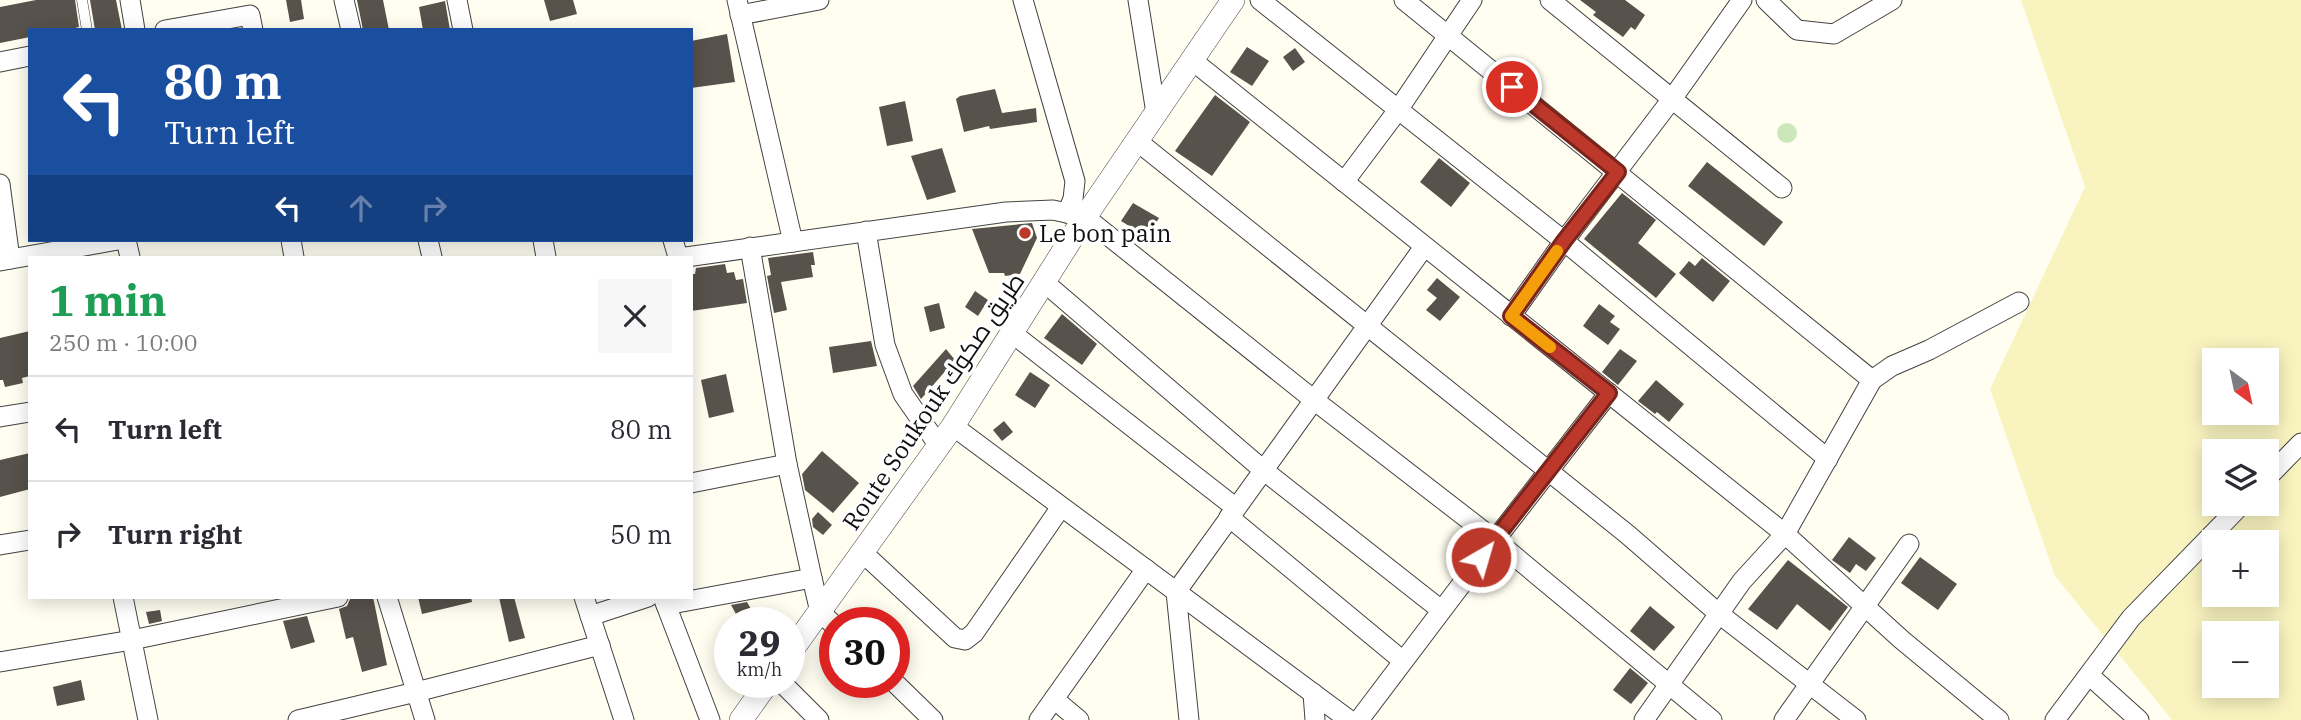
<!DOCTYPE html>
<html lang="en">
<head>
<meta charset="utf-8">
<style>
	body { margin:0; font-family:"IBM Plex Serif",Cairo,serif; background:#f7f7f7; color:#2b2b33; height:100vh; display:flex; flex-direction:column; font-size:26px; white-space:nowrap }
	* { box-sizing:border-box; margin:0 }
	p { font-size:23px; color:#7c7c81 }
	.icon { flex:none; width:38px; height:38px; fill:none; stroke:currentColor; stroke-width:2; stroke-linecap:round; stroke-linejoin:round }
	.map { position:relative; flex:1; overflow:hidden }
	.drawer { position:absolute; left:28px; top:256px; width:665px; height:343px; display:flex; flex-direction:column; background:#fff; border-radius:0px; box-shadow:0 4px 18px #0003 }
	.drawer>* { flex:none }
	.banner { position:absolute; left:28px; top:28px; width:665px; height:214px; border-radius:0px; box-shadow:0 4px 18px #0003; background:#1a4fa0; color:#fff; overflow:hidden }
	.needle { width:46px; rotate:147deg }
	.controls { position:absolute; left:2202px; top:348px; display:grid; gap:14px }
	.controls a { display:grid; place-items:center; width:77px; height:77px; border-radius:0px; background:#fff; box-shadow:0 4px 18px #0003; font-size:35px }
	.speed { position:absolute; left:714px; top:607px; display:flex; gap:14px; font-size:35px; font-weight:700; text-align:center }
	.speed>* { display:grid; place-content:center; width:91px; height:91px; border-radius:50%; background:#fff; box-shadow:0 4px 18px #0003; line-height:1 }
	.speed small { font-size:18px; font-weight:400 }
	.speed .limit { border:10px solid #d22; background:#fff; color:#111 }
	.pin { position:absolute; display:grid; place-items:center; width:60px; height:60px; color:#fff; margin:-30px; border:4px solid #fff; border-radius:50%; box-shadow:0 2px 7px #0007 }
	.me { position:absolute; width:77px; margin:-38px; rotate:38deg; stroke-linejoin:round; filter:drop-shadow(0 0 5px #0008) }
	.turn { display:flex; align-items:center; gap:24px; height:147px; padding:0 21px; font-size:32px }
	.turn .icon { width:91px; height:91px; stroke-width:2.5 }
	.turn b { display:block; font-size:49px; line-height:60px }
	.lanes { display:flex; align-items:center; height:66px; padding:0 21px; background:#0003; justify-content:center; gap:35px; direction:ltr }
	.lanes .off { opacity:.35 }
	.round { display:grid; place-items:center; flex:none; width:74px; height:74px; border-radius:0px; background:#f7f7f7 }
	.overview { display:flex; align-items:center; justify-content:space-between; height:119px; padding:0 21px }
	h1 { font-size:42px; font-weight:700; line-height:52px; color:#1e9e55 }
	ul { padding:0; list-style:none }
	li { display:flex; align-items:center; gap:21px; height:105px; padding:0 21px; border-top:2px solid #e1e1e2 }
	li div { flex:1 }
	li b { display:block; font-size:26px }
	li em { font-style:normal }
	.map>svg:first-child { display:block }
	.green { fill:#cce8bb }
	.sand { fill:#f9f4bf; fill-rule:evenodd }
	.building { fill:#57524b }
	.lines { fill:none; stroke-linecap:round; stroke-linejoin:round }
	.service-casing { stroke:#424242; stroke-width:11 }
	.minor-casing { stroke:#424242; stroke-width:21 }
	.tertiary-casing { stroke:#424242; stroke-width:24 }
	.service { stroke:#fff; stroke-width:10 }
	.minor { stroke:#fff; stroke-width:19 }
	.tertiary { stroke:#fff; stroke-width:23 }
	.route-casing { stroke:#7a241b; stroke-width:18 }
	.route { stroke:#bb382a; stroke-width:12 }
	.slow { stroke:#f59e0b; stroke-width:12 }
	.poi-dot { fill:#bb382a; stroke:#fff; stroke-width:2.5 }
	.labels { text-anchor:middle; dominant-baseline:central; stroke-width:7; stroke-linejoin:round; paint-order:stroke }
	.poi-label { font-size:24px; fill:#0f0f0f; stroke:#fff; text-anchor:start }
	.street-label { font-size:24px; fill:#0f0f0f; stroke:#fff }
</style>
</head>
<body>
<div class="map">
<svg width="2301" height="720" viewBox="0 0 2301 720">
	<rect width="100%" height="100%" fill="#fffef1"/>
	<circle class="green" cx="1787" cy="133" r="10"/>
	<path class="sand" d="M 2021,0 L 2301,0 L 2301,720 L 2172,720 L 2055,576 L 1990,389 L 2085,187 ZM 2214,360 L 2266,360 L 2266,413 L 2214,413 ZM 2214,452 L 2266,452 L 2266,504 L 2214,504 ZM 2214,542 L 2266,542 L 2266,595 L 2214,595 ZM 2214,634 L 2266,634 L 2266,686 L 2214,686 Z"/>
	<g class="building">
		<polygon points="36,0 75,0 79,27 67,30 30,30 30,37 0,43 0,7"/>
		<polygon points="90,0 116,0 122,30 95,30"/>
		<polygon points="286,0 301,0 304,19 290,22"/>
		<polygon points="357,0 383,0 389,30 363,30"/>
		<polygon points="544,0 573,0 577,14 550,21"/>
		<polygon points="1580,0 1625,0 1645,15 1635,30 1631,27 1623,37 1593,15 1596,12"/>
		<polygon points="445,1 450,30 423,30 419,7"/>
		<polygon points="727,34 735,82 691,88 691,41"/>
		<polygon points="1247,47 1269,61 1252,86 1230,72"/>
		<polygon points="1295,48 1305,62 1293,71 1283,57"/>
		<polygon points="995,89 1002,113 1036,108 1037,122 990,129 989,126 964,132 956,99 960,96"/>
		<polygon points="1215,95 1250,122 1212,176 1175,151"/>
		<polygon points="905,101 913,141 887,146 879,107"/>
		<polygon points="942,148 956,192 927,200 911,156"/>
		<polygon points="1439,158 1470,183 1451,207 1420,182"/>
		<polygon points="1707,162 1783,222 1764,246 1688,186"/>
		<polygon points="1622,193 1656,220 1638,243 1676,274 1656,298 1584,239"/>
		<polygon points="1133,203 1159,218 1147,237 1121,221"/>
		<polygon points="1032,223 1037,238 1020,274 1005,276 1004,273 989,273 972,229"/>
		<polygon points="813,252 815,265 811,265 813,277 781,282 787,310 774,313 767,276 771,275 768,258"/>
		<polygon points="1702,258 1730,281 1713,302 1679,273 1689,261 1695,266"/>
		<polygon points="725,264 727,273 734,272 736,280 743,279 747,303 691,311 691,274 695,274 696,268"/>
		<polygon points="1437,278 1460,297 1440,321 1426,310 1437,298 1427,290"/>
		<polygon points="975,291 988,300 978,316 965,307"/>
		<polygon points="939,303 945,328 930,332 924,307"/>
		<polygon points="1599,304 1615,316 1610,322 1620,329 1608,345 1583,326"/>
		<polygon points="1062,314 1097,344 1082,365 1044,338"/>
		<polygon points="30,331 30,376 22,378 23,383 5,387 3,380 0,380 0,338"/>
		<polygon points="871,341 877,366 833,373 829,347"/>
		<polygon points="946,349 955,360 921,399 913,386"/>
		<polygon points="1620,349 1637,361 1618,385 1602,372"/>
		<polygon points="1030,372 1050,385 1035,408 1015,395"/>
		<polygon points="726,374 734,412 709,418 701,380"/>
		<polygon points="1656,380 1684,404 1669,422 1657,412 1655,414 1638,401"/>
		<polygon points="1004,421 1013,432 1002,441 993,430"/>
		<polygon points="822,451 859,483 833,513 805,490 802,474"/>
		<polygon points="30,453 30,489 0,497 0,460"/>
		<polygon points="818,512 832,525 823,535 813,527 812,519"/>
		<polygon points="1849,537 1876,558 1866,571 1856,564 1850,573 1832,560"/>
		<polygon points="1920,557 1957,584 1938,610 1901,583"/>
		<polygon points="1788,560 1848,607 1830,631 1797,604 1777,630 1748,609"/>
		<polygon points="358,597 373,597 387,665 362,672 353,637 346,639 339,609 347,606 350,599"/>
		<polygon points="418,597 471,597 472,602 422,614"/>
		<polygon points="499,597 514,597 525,638 509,642"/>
		<polygon points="747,602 759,623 741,623 731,605"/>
		<polygon points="1650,606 1675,627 1654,651 1630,631"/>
		<polygon points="160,610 162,621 149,624 146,612"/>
		<polygon points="307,616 315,642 291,649 283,621"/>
		<polygon points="1630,668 1648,683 1631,704 1613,690"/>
		<polygon points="81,680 85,700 57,706 53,687"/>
	</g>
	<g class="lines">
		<defs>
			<polyline id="service" points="82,0 87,30"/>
			<g id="minor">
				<polyline points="130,0 135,30"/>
				<polyline points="344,0 351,30"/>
				<polyline points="457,0 463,30"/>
				<polyline points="737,0 793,242"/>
				<polyline points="1023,0 1075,181 1073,199 1067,213"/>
				<polyline points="1138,0 1156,113"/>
				<polyline points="1260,0 1564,241 1828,459"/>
				<polyline points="1404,0 1872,380"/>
				<polyline points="1550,0 1782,188"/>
				<polyline points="1766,0 1797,30 1834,34 1892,0"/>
				<polyline points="740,15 819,0"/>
				<polyline points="165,30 250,15 253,30"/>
				<polyline points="1193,61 1785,534 1902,640 1999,720"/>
				<polyline points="0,62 30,56"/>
				<polyline points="1137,141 1627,534 1718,613 1856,720"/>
				<polyline points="1344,182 1398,110 1472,0"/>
				<polyline points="0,184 10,259"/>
				<polyline points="866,231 885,345 903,394 939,446"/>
				<polyline points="126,240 130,257"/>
				<polyline points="291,240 294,257"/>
				<polyline points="428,240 432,257"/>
				<polyline points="543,240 546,257"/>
				<polyline points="673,240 678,257"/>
				<polyline points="750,247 787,464 812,578 820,612 835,626"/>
				<polyline points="686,257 1006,212 1053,210 1085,217 1314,400 1495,540 1359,720"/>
				<polyline points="0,261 118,240"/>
				<polyline points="1044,282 1262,469 1441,610"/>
				<polyline points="1511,316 1564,241 1672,99 1742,0"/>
				<polyline points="1012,333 1236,508"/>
				<polyline points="1609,393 1495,540 1712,720"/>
				<polyline points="0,417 30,412"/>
				<polyline points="953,426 1349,720"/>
				<polyline points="2266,479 2301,443"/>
				<polyline points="691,483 787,464"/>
				<polyline points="1229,517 1403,661"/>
				<polyline points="0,545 30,540"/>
				<polyline points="862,552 955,638 965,640 974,633 1061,507"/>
				<polyline points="123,597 148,720"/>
				<polyline points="387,597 425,720"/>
				<polyline points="584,597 624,720"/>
				<polyline points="663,597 710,720"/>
				<polyline points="666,605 812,578"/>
				<polyline points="590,616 648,597"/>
				<polyline points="0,662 132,640 338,597"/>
				<polyline points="2089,675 2139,720"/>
				<polyline points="781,682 819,720"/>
				<polyline points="894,682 933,720"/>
				<polyline points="1313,693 1315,720"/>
				<polyline points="1054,699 1079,720"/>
				<polyline points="298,720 416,692 600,645"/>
				<polyline points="1039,720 1146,569"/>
				<polyline points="1189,720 1176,592 1424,247"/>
				<polyline points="1644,720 1742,581 1785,534 1872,380 1892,366 1929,350 2019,302"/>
				<polyline points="1784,720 1909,544"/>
				<polyline points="2055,720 2131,618 2242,504"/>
			</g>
			<g id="tertiary">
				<polyline points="789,654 953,426 1085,217 1233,0"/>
				<polyline points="741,720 768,682"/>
			</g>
		</defs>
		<use href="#service" class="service-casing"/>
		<use href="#minor" class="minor-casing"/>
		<use href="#tertiary" class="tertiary-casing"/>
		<use href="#service" class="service"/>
		<use href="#minor" class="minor"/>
		<use href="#tertiary" class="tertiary"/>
	</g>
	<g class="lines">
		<defs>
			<polyline id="route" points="1481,557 1609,393 1511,316 1564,241 1618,172 1512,87"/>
		</defs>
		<use href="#route" class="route-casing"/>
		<use href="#route" class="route"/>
		<polyline class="slow" points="1550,347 1511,316 1557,251"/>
	</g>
	<circle class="poi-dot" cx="1025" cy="233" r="7"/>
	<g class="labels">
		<g class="poi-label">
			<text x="1039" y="233">Le bon pain</text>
		</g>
		<g class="street-label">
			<text transform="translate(933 401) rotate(-56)">Route Soukouk طريق صكوك</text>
		</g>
	</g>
</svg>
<div class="controls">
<a><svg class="needle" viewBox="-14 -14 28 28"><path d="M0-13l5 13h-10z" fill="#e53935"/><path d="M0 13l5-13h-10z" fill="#7c7c81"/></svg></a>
<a><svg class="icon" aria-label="layers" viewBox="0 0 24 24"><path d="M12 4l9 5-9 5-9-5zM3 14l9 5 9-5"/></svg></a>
<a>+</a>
<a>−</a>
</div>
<div class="speed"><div>29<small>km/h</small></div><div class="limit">30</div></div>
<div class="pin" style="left:1512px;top:87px;background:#d93025"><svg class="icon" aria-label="arrive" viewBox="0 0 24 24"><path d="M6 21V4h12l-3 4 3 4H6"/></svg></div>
<svg class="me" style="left:1481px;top:557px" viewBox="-20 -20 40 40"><circle r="17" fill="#bb382a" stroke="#fff" stroke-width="3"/><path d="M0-11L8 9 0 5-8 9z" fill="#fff"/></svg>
<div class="banner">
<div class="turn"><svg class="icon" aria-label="left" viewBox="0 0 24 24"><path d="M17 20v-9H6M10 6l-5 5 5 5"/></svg><div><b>80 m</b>Turn left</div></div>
<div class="lanes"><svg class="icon" aria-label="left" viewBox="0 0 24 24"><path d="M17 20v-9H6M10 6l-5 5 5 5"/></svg><svg class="icon off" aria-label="ahead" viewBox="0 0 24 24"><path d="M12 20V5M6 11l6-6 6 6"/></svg><svg class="icon off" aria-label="right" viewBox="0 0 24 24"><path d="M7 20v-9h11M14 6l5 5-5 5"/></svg></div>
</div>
<section class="drawer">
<div class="overview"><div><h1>1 min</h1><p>250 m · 10:00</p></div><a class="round"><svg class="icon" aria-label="close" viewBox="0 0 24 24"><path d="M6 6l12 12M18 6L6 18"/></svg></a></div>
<ul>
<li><svg class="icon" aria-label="left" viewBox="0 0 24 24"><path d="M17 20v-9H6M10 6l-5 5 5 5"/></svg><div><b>Turn left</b></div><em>80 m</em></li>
<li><svg class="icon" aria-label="right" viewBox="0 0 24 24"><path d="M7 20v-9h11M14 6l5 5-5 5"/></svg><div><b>Turn right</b></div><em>50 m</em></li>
</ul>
</section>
</div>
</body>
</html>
